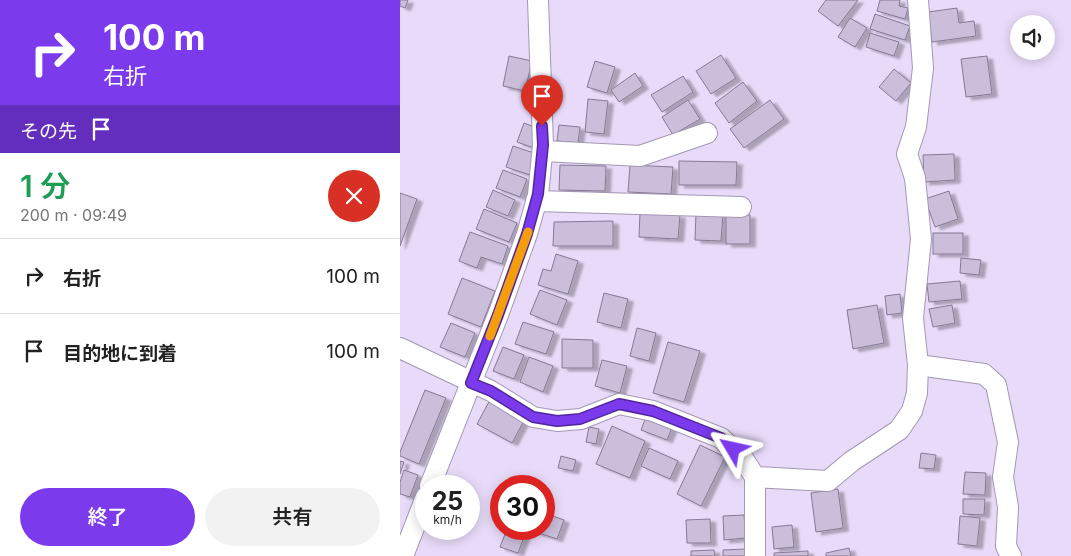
<!DOCTYPE html>
<html lang="ja">
<head>
<meta charset="utf-8">
<style>
	body { margin:0; font-family:Inter,"Noto Sans JP",sans-serif; background:#f2f2f2; color:#222; height:100vh; display:flex; flex-direction:column; font-size:19px; white-space:nowrap }
	* { box-sizing:border-box; margin:0 }
	p { font-size:16px; color:#767676 }
	.icon { flex:none; width:28px; height:28px; fill:none; stroke:currentColor; stroke-width:2; stroke-linecap:round; stroke-linejoin:round }
	.map { position:relative; flex:1; overflow:hidden }
	.sheet { display:flex; flex-direction:column; background:#fff; width:400px }
	.sheet>* { flex:none }
	.top-card { background:#7c3aed; color:#fff; overflow:hidden }
	.controls { position:absolute; left:610px; top:15px; display:grid; gap:10px }
	.controls a { display:grid; place-items:center; width:45px; height:45px; border-radius:50%; background:#fff; box-shadow:0 2px 12px #0003; font-size:25px }
	.speed { position:absolute; left:15px; top:475px; display:flex; gap:10px; font-size:25px; font-weight:700; text-align:center }
	.speed>* { display:grid; place-content:center; width:65px; height:65px; border-radius:50%; background:#fff; box-shadow:0 2px 12px #0003; line-height:1 }
	.speed small { font-size:12px; font-weight:400 }
	.speed .limit { border:8px solid #d22; background:#fff; color:#111 }
	.pin { position:absolute; display:grid; place-items:center; width:42px; height:42px; color:#fff; margin:-51px -21px; border-radius:50% 50% 50% 0; rotate:-45deg; box-shadow:0 0 5px #0007 }
	.pin .icon { rotate:45deg }
	.me { position:absolute; width:55px; margin:-28px; rotate:306deg; stroke-linejoin:round; filter:drop-shadow(0 0 4px #0008) }
	.turn { display:flex; align-items:center; gap:18px; height:105px; padding:0 20px; font-size:22px }
	.turn .icon { width:65px; height:65px; stroke-width:2.5 }
	.turn b { display:block; font-size:35px; line-height:42px }
	.then { display:flex; align-items:center; height:48px; padding:0 20px; background:#0003; gap:10px; font-size:19px }
	.round { display:grid; place-items:center; flex:none; width:52px; height:52px; border-radius:26px; background:#f2f2f2 }
	.headline { display:flex; align-items:center; justify-content:space-between; height:85px; padding:0 20px }
	h1 { font-size:30px; font-weight:600; line-height:38px; color:#1e9e55 }
	.cta { display:flex; gap:10px; margin-top:auto; padding:10px 20px }
	.cta a { flex:1; height:58px; border-radius:30px; background:#7c3aed; color:#fff; font-size:20px; font-weight:600; line-height:58px; text-align:center }
	.cta a+a { background:#f2f2f2; color:#222 }
	ul { padding:0; list-style:none }
	li { display:flex; align-items:center; gap:15px; height:75px; padding:0 20px; border-top:1px solid #e0e0e0 }
	li div { flex:1 }
	li b { display:block; font-size:19px }
	li em { font-style:normal }
	main { display:flex; flex:1; min-height:0 }
	.map>svg:first-child { display:block }
	.building { fill:#cabeda; stroke:#857994; filter:url(#shadow) }
	.lines { fill:none; stroke-linecap:round; stroke-linejoin:round }
	.minor-casing { stroke:#a397b3; stroke-width:22 }
	.minor { stroke:#fff; stroke-width:20 }
	.route-casing { stroke:#51269a; stroke-width:12 }
	.route { stroke:#7c3aed; stroke-width:9 }
	.slow { stroke:#f59e0b; stroke-width:9 }
</style>
</head>
<body>
<main>
<section class="sheet">
<div class="top-card">
<div class="turn"><svg class="icon" aria-label="right" viewBox="0 0 24 24"><path d="M7 20v-9h11M14 6l5 5-5 5"/></svg><div><b>100 m</b>右折</div></div>
<div class="then">その先<svg class="icon" aria-label="arrive" viewBox="0 0 24 24"><path d="M6 21V4h12l-3 4 3 4H6"/></svg></div>
</div>
<div class="headline"><div><h1>1 分</h1><p>200 m · 09:49</p></div><a class="round" style="background:#d93025;color:#fff"><svg class="icon" aria-label="close" viewBox="0 0 24 24"><path d="M6 6l12 12M18 6L6 18"/></svg></a></div>
<ul>
<li><svg class="icon" aria-label="right" viewBox="0 0 24 24"><path d="M7 20v-9h11M14 6l5 5-5 5"/></svg><div><b>右折</b></div><em>100 m</em></li>
<li><svg class="icon" aria-label="arrive" viewBox="0 0 24 24"><path d="M6 21V4h12l-3 4 3 4H6"/></svg><div><b>目的地に到着</b></div><em>100 m</em></li>
</ul>
<div class="cta"><a>終了</a><a>共有</a></div>
</section>
<div class="map">
<svg width="671" height="556" viewBox="0 0 671 556">
	<defs>
		<filter id="shadow"><feDropShadow dx="5.5" dy="3" stdDeviation="1" flood-color="#0004"/></filter>
	</defs>
	<rect width="100%" height="100%" fill="#e8dbf9"/>
	<g class="building">
		<polygon points="0,0 8,0 5,8 0,6"/>
		<polygon points="426,0 458,0 438,26 418,11"/>
		<polygon points="480,0 500,0 499,6 508,8 505,19 477,11"/>
		<polygon points="557,8 559,23 574,21 576,36 532,42 528,12"/>
		<polygon points="475,14 510,26 505,40 470,29"/>
		<polygon points="450,18 467,28 455,47 438,37"/>
		<polygon points="470,33 499,42 494,56 466,47"/>
		<polygon points="321,55 336,78 311,94 296,71"/>
		<polygon points="109,56 132,61 125,91 103,86"/>
		<polygon points="587,56 592,94 566,97 561,59"/>
		<polygon points="195,61 215,67 207,93 187,87"/>
		<polygon points="494,69 511,83 496,101 479,87"/>
		<polygon points="235,73 243,86 219,102 211,90"/>
		<polygon points="283,76 293,92 262,112 251,95"/>
		<polygon points="343,82 357,101 329,123 315,103"/>
		<polygon points="188,99 208,101 204,134 185,132"/>
		<polygon points="288,100 300,119 273,135 262,117"/>
		<polygon points="370,100 384,119 344,148 330,129"/>
		<polygon points="124,123 140,129 134,148 117,142"/>
		<polygon points="159,125 180,127 178,143 157,141"/>
		<polygon points="113,146 137,154 130,175 106,167"/>
		<polygon points="554,154 555,180 524,182 523,155"/>
		<polygon points="279,161 337,162 336,185 279,185"/>
		<polygon points="160,165 206,166 205,191 159,190"/>
		<polygon points="230,165 273,167 271,194 228,192"/>
		<polygon points="103,170 127,179 120,197 96,188"/>
		<polygon points="93,190 115,200 108,216 86,207"/>
		<polygon points="549,191 558,219 535,227 525,199"/>
		<polygon points="0,193 17,199 0,246"/>
		<polygon points="84,209 117,223 109,242 76,229"/>
		<polygon points="240,213 280,215 278,239 239,237"/>
		<polygon points="296,213 323,214 321,241 295,240"/>
		<rect x="326" y="215" width="24" height="29"/>
		<polygon points="213,221 213,246 153,246 154,222"/>
		<polygon points="70,232 108,246 102,264 81,257 77,268 59,261"/>
		<rect x="533" y="233" width="30" height="21"/>
		<polygon points="156,254 178,261 168,294 138,285 143,269 151,271"/>
		<polygon points="561,258 581,260 579,275 560,273"/>
		<polygon points="62,278 95,291 81,327 48,314"/>
		<polygon points="560,281 562,299 529,302 527,284"/>
		<polygon points="140,290 167,300 157,325 130,314"/>
		<polygon points="204,293 228,299 221,328 197,322"/>
		<polygon points="500,294 502,313 487,315 485,296"/>
		<polygon points="477,305 484,343 453,349 447,310"/>
		<polygon points="552,305 555,323 533,327 529,309"/>
		<polygon points="123,322 154,332 146,354 115,344"/>
		<polygon points="51,323 75,333 65,357 40,347"/>
		<polygon points="237,328 256,333 249,361 230,356"/>
		<polygon points="162,339 193,340 193,368 162,368"/>
		<polygon points="268,342 300,351 284,402 253,393"/>
		<polygon points="103,347 124,355 114,379 93,371"/>
		<polygon points="129,357 153,366 143,392 120,382"/>
		<polygon points="202,360 227,366 220,393 195,386"/>
		<polygon points="25,390 46,398 19,464 0,456 0,452"/>
		<polygon points="91,398 126,417 112,443 77,424"/>
		<polygon points="247,414 273,425 267,440 241,430"/>
		<polygon points="212,426 245,441 230,478 196,464"/>
		<polygon points="189,427 199,429 196,444 186,442"/>
		<polygon points="300,445 325,457 301,506 277,494"/>
		<polygon points="249,448 278,461 270,479 241,466"/>
		<polygon points="521,453 536,455 534,469 519,468"/>
		<polygon points="161,456 176,460 173,471 158,468"/>
		<polygon points="0,461 4,462 0,474"/>
		<polygon points="4,470 18,475 10,497 0,494 0,482"/>
		<polygon points="565,472 586,473 585,495 563,494"/>
		<polygon points="438,489 443,528 416,532 411,493"/>
		<polygon points="563,499 585,499 584,515 563,514"/>
		<polygon points="144,513 164,520 157,539 127,529 144,529"/>
		<polygon points="344,515 346,538 324,540 323,516"/>
		<polygon points="560,516 580,518 577,546 558,544"/>
		<polygon points="310,519 311,543 287,543 286,520"/>
		<polygon points="392,525 394,547 374,549 372,527"/>
		<polygon points="107,529 116,529 126,532 118,553 100,547"/>
		<polygon points="449,548 451,556 426,556 426,553"/>
		<polygon points="346,549 346,556 323,556 323,550"/>
		<polygon points="314,550 315,556 291,556 291,551"/>
		<polygon points="408,551 408,556 374,556 374,553"/>
	</g>
	<g class="lines">
		<defs>
			<g id="minor">
				<polyline points="143,151 240,156 307,133"/>
				<polyline points="136,201 341,207"/>
				<polyline points="0,348 91,391 133,417 157,421 181,419 219,404 253,411 321,438 344,460 355,477 355,556"/>
				<polyline points="518,365 584,374 596,385 608,442 603,477 608,507 606,546 611,556"/>
				<polyline points="355,477 428,481 452,461 499,430 512,411 517,393 518,365 513,318 521,239 515,178 507,154 516,127 523,68 518,0"/>
				<polyline points="30,486 98,315 127,234 138,195 143,145 138,0"/>
				<polyline points="3,556 26,497"/>
			</g>
		</defs>
		<use href="#minor" class="minor-casing"/>
		<use href="#minor" class="minor"/>
	</g>
	<g class="lines">
		<defs>
			<polyline id="route" points="142,126 143,145 138,194 127,234 98,315 71,383 91,391 133,417 157,421 180,419 219,404 253,411 321,438 333,449"/>
		</defs>
		<use href="#route" class="route-casing"/>
		<use href="#route" class="route"/>
		<polyline class="slow" points="90,336 128,232"/>
	</g>
</svg>
<div class="controls">
<a><svg class="icon" aria-label="sound" viewBox="0 0 24 24"><path d="M4 9h4l5-4v14l-5-4H4zM17 9q2 3 0 6"/></svg></a>
</div>
<div class="speed"><div>25<small>km/h</small></div><div class="limit">30</div></div>
<div class="pin" style="left:142px;top:126px;background:#d93025"><svg class="icon" aria-label="arrive" viewBox="0 0 24 24"><path d="M6 21V4h12l-3 4 3 4H6"/></svg></div>
<svg class="me" style="left:333px;top:449px" viewBox="-20 -20 40 40"><path d="M0-17L14 15 0 8-14 15z" fill="#7c3aed" stroke="#fff" stroke-width="4"/></svg>
</div>
</main>
</body>
</html>
